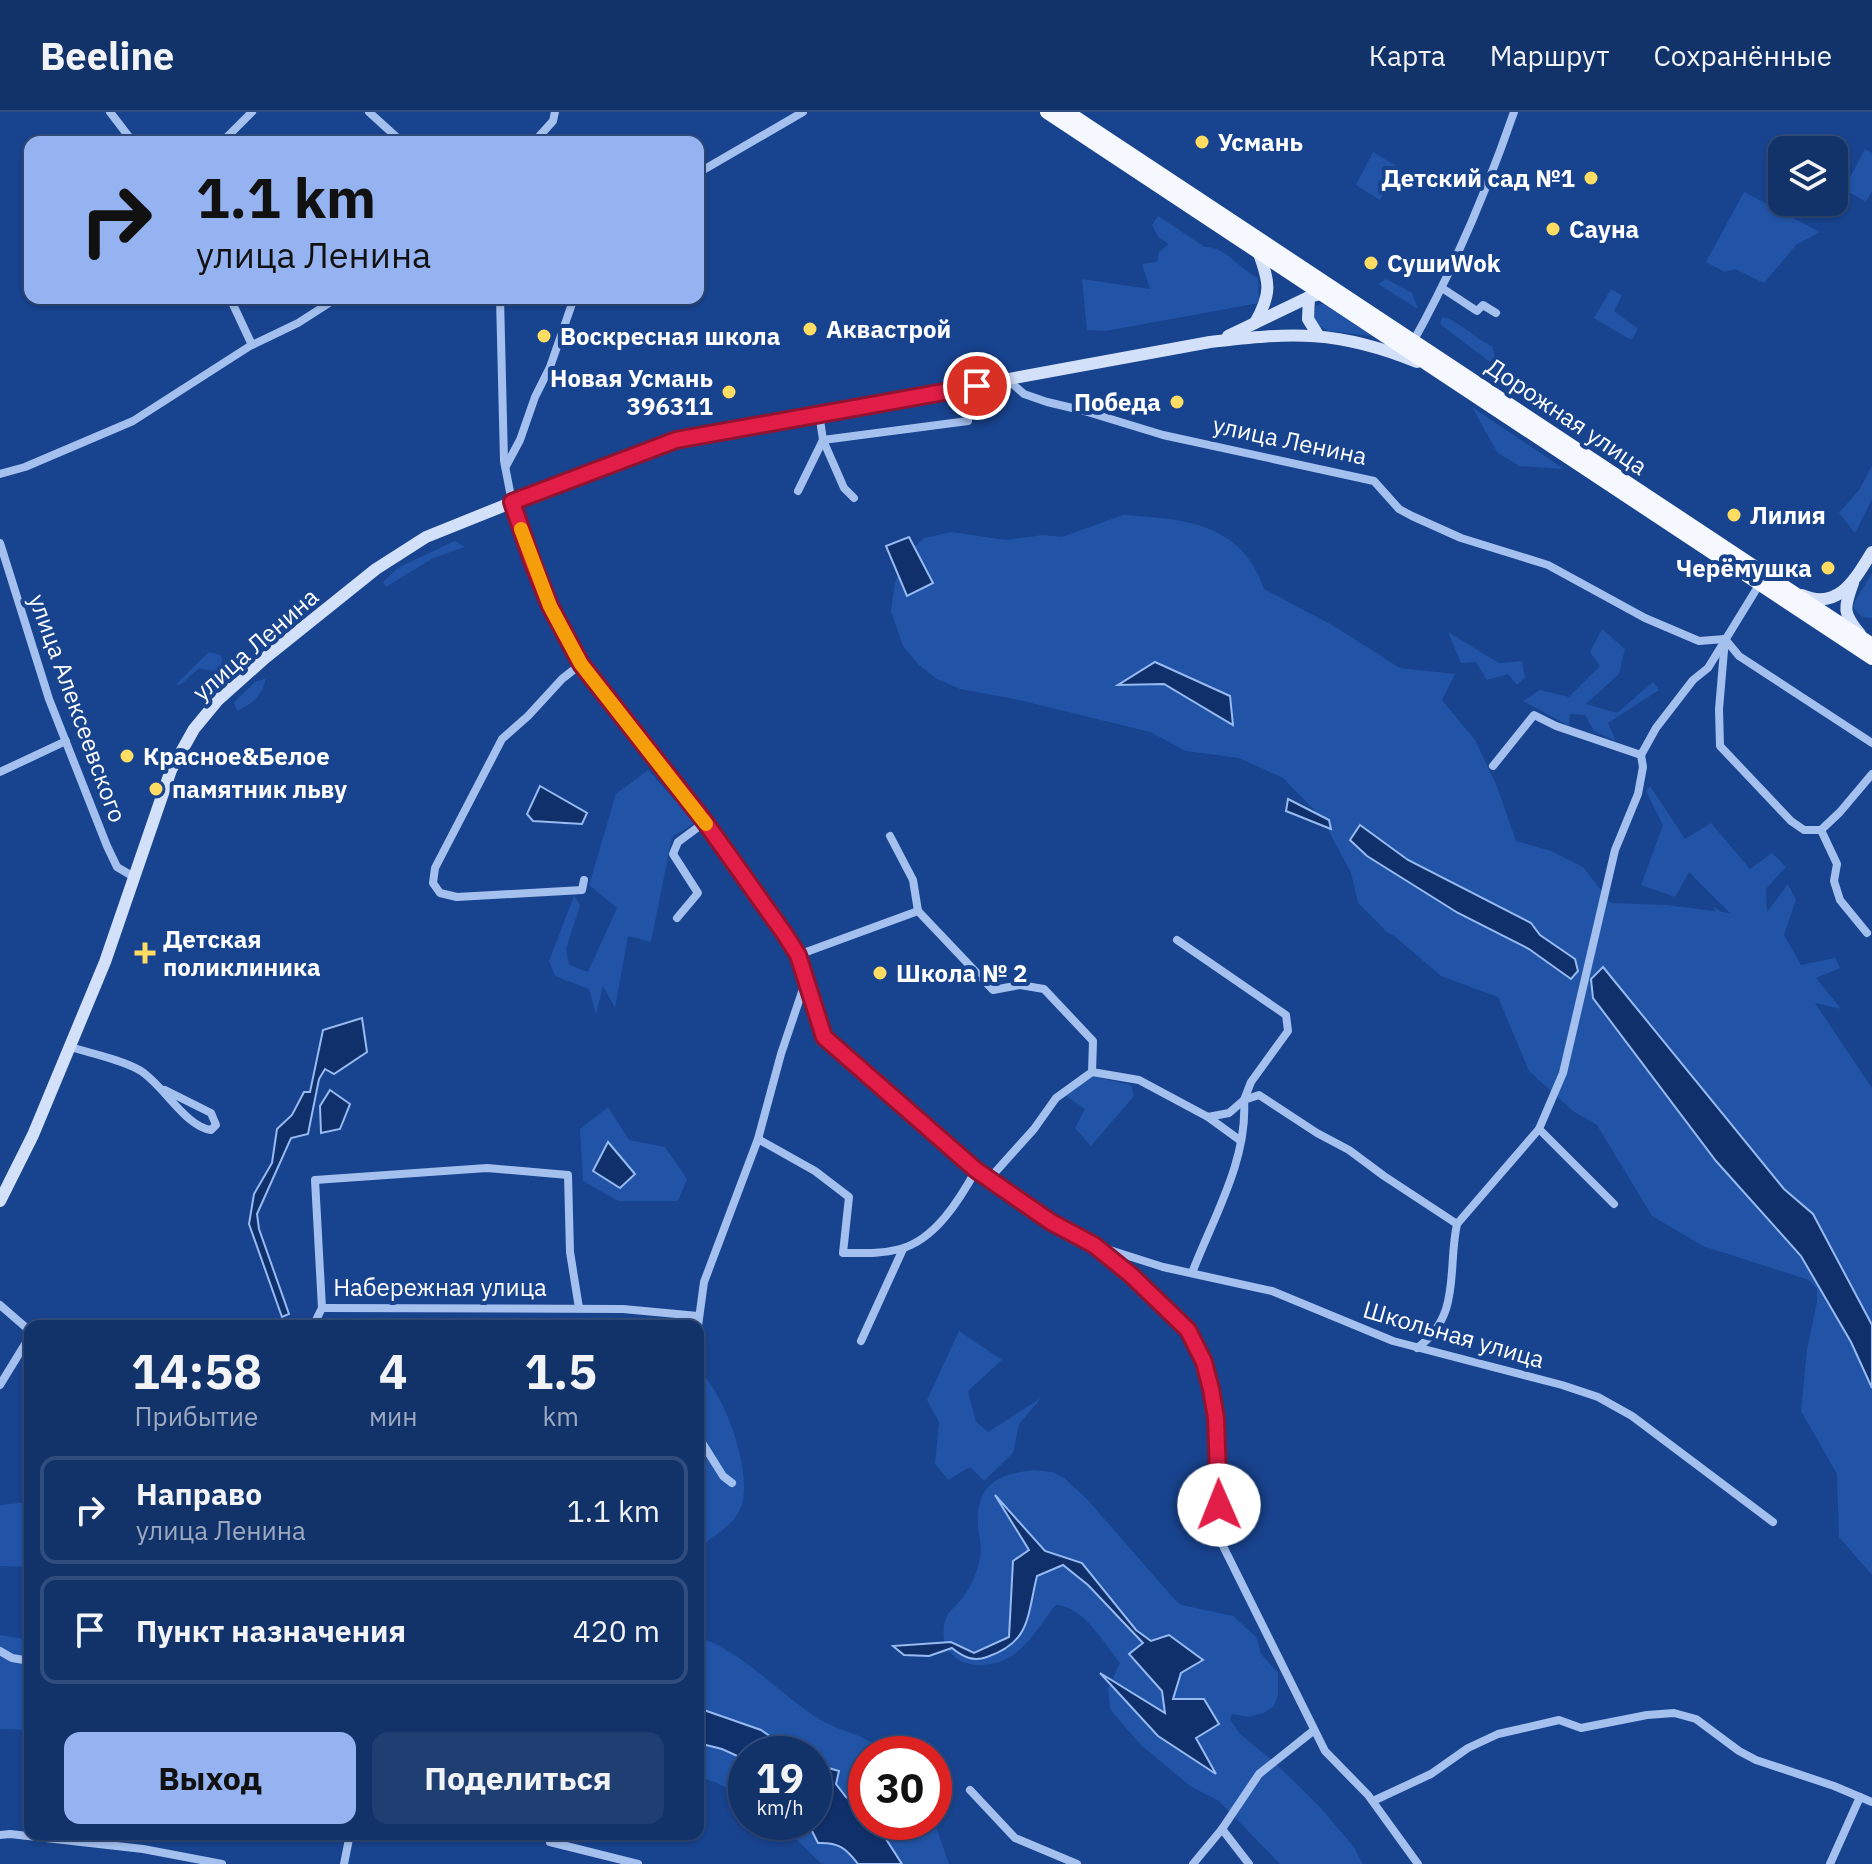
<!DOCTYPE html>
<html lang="ru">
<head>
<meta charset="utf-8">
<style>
	body { margin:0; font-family:"IBM Plex Sans",sans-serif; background:#1f3e72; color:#f1f3f6; height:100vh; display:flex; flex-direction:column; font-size:30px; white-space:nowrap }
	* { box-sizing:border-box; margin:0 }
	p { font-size:26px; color:#9caac1 }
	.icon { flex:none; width:44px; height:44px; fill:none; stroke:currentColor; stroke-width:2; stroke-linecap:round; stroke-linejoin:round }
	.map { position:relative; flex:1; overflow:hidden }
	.details { position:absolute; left:24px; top:1208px; width:680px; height:520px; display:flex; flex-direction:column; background:#12326a; border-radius:16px; box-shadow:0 2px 6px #0004,0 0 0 2px #314d7e }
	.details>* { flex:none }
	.banner { position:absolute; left:24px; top:24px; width:680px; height:168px; border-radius:16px; box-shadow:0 2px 6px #0004,0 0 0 2px #314d7e; background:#95b2f1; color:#111; overflow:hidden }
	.buttons { position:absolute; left:1768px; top:24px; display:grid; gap:16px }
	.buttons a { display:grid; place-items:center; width:80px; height:80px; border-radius:16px; background:#12326a; box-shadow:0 2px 6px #0004,0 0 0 2px #314d7e; font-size:40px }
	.speed { position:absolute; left:728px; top:1624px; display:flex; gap:16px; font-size:40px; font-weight:700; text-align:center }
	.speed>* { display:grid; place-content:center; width:104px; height:104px; border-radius:50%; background:#12326a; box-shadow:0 2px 6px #0004,0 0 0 2px #314d7e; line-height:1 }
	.speed small { font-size:20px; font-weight:400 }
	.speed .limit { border:12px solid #d22; background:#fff; color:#111 }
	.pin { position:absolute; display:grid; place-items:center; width:68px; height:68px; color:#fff; margin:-34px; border:4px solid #fff; border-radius:50%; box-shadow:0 2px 8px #0007 }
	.me { position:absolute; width:88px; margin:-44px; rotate:359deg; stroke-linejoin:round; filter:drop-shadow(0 0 6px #0008) }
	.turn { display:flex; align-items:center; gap:28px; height:168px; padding:0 40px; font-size:36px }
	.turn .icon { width:104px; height:104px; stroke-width:2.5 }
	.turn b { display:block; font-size:56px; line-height:68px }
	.eta { display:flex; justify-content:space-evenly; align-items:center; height:136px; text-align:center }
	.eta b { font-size:48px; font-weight:800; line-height:56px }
	.action { display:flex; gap:16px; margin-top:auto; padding:16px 40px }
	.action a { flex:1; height:92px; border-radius:16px; background:#95b2f1; color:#111; font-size:32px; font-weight:800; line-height:92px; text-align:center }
	.action a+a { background:#1f3e72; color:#f1f3f6 }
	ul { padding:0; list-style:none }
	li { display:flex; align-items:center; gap:24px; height:108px; margin:0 16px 12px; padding:0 24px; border:4px solid #314d7e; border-radius:16px }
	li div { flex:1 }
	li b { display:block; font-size:30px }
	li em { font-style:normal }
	header { display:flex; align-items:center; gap:48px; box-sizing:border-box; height:112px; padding:0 40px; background:#12326a; border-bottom:2px solid #314d7e }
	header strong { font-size:38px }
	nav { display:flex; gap:44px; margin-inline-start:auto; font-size:28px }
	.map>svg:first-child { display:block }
	.green { fill:#2154a7 }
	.water { fill:#10306b; stroke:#97baf1; stroke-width:2 }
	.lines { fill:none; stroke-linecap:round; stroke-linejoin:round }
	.minor { stroke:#a4c0ef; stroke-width:8 }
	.secondary { stroke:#d2e0fa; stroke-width:12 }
	.trunk { stroke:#f6f8ff; stroke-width:14 }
	.route-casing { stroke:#92132f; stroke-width:20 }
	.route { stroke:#e11d48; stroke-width:14 }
	.slow { stroke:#f59e0b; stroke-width:14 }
	.poi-dot { fill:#ffdd62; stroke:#18438e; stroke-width:3 }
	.labels { text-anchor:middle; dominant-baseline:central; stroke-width:8; stroke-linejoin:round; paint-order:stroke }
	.poi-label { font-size:24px; font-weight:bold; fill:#fff; stroke:#18438e; text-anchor:start }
	.street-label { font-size:24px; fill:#fff; stroke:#18438e }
</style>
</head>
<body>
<header>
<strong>Beeline</strong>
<nav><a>Карта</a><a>Маршрут</a><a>Сохранённые</a></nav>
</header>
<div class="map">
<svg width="1872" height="1752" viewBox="0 0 1872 1752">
	<rect width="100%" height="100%" fill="#18438e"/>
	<g class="green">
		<polygon points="1865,37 1872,41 1872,79 1866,90 1844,77"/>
		<polygon points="1373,40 1398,55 1380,88 1356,73"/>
		<polygon points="1744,80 1820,120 1796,133 1764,171 1735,157 1725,160 1706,150"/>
		<path d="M 1158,104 L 1205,135 C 1226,134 1240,158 1258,166 L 1259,191 L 1106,219 L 1087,218 L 1082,167 L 1150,177 L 1142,152 L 1157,150 L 1159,140 L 1169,132 L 1159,126 L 1152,113 Z"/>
		<polygon points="1386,167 1412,181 1418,197 1378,172"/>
		<polygon points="1611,177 1622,183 1614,199 1638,217 1631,228 1594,206"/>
		<polygon points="1320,192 1324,192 1372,224 1329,219 1318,213 1313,206 1316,194"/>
		<path d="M 1442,205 C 1459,208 1474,226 1492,234 L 1495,245 L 1490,250 L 1440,212 Z"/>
		<polygon points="1472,295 1564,357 1519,354 1497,340"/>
		<polygon points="1872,354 1872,387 1855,421 1839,401 1859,378"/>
		<path d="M 1123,403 C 1183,407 1242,410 1264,477 L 1334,514 L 1400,556 L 1455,562 L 1442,588 L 1475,628 L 1496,672 L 1516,729 L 1551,739 L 1583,755 L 1611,791 L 1666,793 L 1715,799 L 1714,795 L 1721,800 L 1730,801 L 1689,760 L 1675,785 L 1641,773 L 1663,713 L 1646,679 L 1650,674 L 1685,727 L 1711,711 L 1750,757 L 1772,741 L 1786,755 L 1766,777 L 1767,800 L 1788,772 L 1796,788 L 1784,823 L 1801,853 L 1835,846 L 1840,856 L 1816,866 L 1841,897 L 1815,891 L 1872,976 L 1872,1463 L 1839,1425 L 1837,1362 L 1801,1299 L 1807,1238 L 1817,1190 L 1817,1177 L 1809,1168 L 1703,1134 L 1652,1104 L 1597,1013 L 1573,999 L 1529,959 L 1498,885 L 1441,864 L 1393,823 L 1388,821 L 1358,791 L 1351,761 L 1322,706 L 1283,666 L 1239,646 L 1186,639 L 1150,620 L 1019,588 L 960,577 L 937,567 L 919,553 L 903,534 L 891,499 L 895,471 L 905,443 L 924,426 L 952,420 L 1006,428 L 1043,423 L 1062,425 Z"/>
		<polygon points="455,429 465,435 433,446 386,475 383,470 399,455"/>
		<polygon points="1872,461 1872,506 1862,505 1854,497 1854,491"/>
		<polygon points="1602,517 1625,537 1619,562 1586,592 1617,601 1653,570 1659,578 1608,611 1616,629 1594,619 1585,603 1570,602 1569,614 1523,589 1540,578 1569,585 1600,554 1590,540"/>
		<polygon points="1448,520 1499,551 1522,549 1525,565 1517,573 1508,562 1487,568 1476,550 1461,551"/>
		<polygon points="209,540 221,543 223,554 214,559 199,556 180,573 176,572"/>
		<path d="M 266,566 C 262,583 253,592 237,599 L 234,590 L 255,570 Z"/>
		<polygon points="648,658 695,711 672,725 651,830 628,824 615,896 603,874 596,903 589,877 555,864 549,849 574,784 580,793 566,837 569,853 588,860 617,796 589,773 616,682"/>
		<polygon points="1091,964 1131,973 1134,984 1091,1034 1075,1016 1085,997 1066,984"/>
		<polygon points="608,995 629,1028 665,1035 687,1067 678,1089 618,1089 583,1069 580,1017"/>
		<polygon points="959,1219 1002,1248 968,1279 976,1310 988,1320 1041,1286 1019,1312 1013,1341 984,1369 970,1355 948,1368 935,1352 939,1310 927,1288"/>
		<path d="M 698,1257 C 724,1281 752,1356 742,1392 C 736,1413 714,1423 698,1436 Z"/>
		<path d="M 1034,1358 L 1052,1360 L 1064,1366 L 1087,1387 L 1176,1489 L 1182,1493 L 1233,1504 L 1257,1526 L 1261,1542 L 1278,1561 L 1278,1583 L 1274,1594 L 1264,1601 L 1248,1605 L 1232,1602 L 1230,1607 L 1240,1622 L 1273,1649 L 1320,1695 L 1353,1734 L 1363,1752 L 1280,1752 L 1219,1689 L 1190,1674 L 1141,1633 L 1114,1602 L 1110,1596 L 1108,1577 L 1120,1551 C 1104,1531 1083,1494 1056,1493 L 1053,1496 C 1041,1512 1030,1531 1013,1543 C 986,1562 938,1555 944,1513 C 946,1499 957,1494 964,1484 C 971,1474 977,1461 979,1450 C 983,1437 979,1426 978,1414 C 975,1372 999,1362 1034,1358 Z"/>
		<polygon points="30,1390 30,1455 0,1454 0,1393"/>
		<polygon points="0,1523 30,1528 30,1618 0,1617"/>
		<path d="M 698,1525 C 745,1540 779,1583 821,1608 C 845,1622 863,1620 886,1642 L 866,1642 L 866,1710 L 934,1709 L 949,1752 L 822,1752 L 778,1710 L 814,1710 L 814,1642 L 746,1642 L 746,1686 L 715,1670 L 698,1665 Z"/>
	</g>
	<g class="water">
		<polygon points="909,425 933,471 907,484 886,434"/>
		<polygon points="1155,550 1230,584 1233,613 1164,572 1118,573"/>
		<polygon points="540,674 587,701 582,712 533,709 527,702"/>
		<polygon points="1288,687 1329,708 1331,717 1286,699"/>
		<polygon points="1360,713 1408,748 1531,811 1540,823 1575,847 1578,859 1571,867 1529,837 1458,801 1367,744 1350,728"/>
		<polygon points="1603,855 1784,1077 1813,1102 1872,1213 1872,1276 1851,1230 1801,1144 1716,1049 1593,886 1591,867"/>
		<polygon points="362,906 367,940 334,962 325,957 319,967 308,1022 291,1026 257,1102 259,1117 289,1202 282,1205 249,1112 254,1082 272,1051 277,1017 292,1003 304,980 310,980 323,918"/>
		<polygon points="330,978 350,992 340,1017 321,1021 320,994"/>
		<polygon points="608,1030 635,1062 620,1076 593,1059"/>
		<path d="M 995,1383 L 1045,1439 L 1082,1451 L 1136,1518 L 1151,1529 L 1169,1523 L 1203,1548 L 1181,1561 L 1173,1587 L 1204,1587 L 1219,1612 L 1196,1626 L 1216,1662 L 1158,1624 L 1100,1561 L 1165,1601 L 1162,1579 L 1129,1542 L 1143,1531 L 1088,1473 L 1063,1453 L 1037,1464 C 1027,1504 1031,1530 987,1545 C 973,1550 963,1545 952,1536 L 929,1544 L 904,1543 L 893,1534 L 951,1530 L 974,1541 L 1009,1525 L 1013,1449 L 1029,1438 Z"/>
		<polygon points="698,1596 761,1618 796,1642 746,1642 746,1648 722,1637 698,1631"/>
		<path d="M 814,1652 L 839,1659 L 836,1672 L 846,1685 L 866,1699 L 866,1710 L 875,1710 L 902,1752 L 858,1752 C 846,1736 838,1730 818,1731 L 811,1717 L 795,1715 L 794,1710 L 814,1710 Z"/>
	</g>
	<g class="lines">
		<g class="minor">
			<polyline points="110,0 133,30"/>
			<polyline points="369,0 402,30"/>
			<polyline points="222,30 252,0"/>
			<polyline points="534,30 553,9 555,0"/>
			<polyline points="698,61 803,0"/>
			<polyline points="1442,176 1477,199 1483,193 1496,201"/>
			<polyline points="230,186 252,233"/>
			<polyline points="500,186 504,349 512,390 532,449 550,494 581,552 705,710 769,798 798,843 824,925 976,1058 1051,1110 1094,1133 1163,1155 1272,1179 1393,1229 1562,1273 1598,1285 1632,1304 1773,1410"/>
			<path d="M 1414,228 C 1454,156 1487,78 1514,0"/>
			<polyline points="1008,268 1024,282 1047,290 1081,298 1163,323 1374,369 1399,397 1412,404 1461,426 1548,453 1645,506 1699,529 1725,527"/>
			<polyline points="819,301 823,328 968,309"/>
			<polyline points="506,354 520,328 535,285 550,255 574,186"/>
			<polyline points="0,362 25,355 133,309 250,234 298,211 337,186"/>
			<polyline points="798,379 823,328 844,376 854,386"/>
			<polyline points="0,431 49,587 107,734 117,755 134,765"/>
			<polyline points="1725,527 1719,597 1720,634 1791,709 1804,718 1821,718 1840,700 1872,662"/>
			<polyline points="1725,527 1739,544 1872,631"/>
			<polyline points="581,552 562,567 528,604 502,627 435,756 433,771 440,781 457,785 582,778 584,768"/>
			<polyline points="1641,643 1656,616 1693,568 1708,556 1759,473"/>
			<polyline points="1493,654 1534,603 1556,614 1641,643"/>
			<polyline points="0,660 66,629"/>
			<polyline points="1821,718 1837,752 1834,769 1840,788 1867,821"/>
			<polyline points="890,724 913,768 918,799 993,878 1020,873 1044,877 1093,929 1092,960 1139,968 1208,1005 1229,1001 1244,988 1251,970 1288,919 1286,903 1177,828"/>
			<polyline points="677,806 698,781 673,742 678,730 705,710"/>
			<polyline points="798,843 918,799"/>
			<path d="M 70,935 C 90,941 123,948 141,959 C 165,975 185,1014 211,1018 L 216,1013 L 211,1001 L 165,978"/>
			<polyline points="1208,1005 1241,1029"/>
			<polyline points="1539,1017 1614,1092"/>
			<path d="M 758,1027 L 815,1059 L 849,1085 L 843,1141 C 862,1141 881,1142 900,1137 C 935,1128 960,1087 976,1058"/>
			<polyline points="990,1066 1034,1017 1056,986 1092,960"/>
			<path d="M 1099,1136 C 1129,1161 1165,1187 1189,1219 C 1224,1268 1221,1360 1218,1417 L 1222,1432 L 1325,1639 L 1368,1683 L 1418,1752"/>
			<path d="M 1192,1161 C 1213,1106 1248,1048 1244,988 L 1259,983 L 1317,1021 L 1349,1038 L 1384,1064 L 1457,1112 L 1539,1017 L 1563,961 L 1615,738 L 1638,682 L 1643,655 L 1641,643"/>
			<polyline points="0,1193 30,1219"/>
			<polyline points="322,1196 623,1197 698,1204"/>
			<polyline points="313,1214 322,1196 315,1068 487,1056 568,1063 570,1140 579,1196"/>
			<polyline points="698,1214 704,1170 758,1027 781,942 805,871"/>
			<polyline points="861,1229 903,1137"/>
			<path d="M 1417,1236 C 1462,1203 1447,1158 1457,1112"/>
			<polyline points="0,1273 30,1224"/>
			<polyline points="698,1324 723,1364 732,1371"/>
			<polyline points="0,1539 12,1546 30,1549"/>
			<polyline points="970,1678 1015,1726 1077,1752"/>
			<polyline points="1373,1689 1431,1662 1468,1636 1498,1622 1559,1608 1581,1616 1647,1603 1674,1601 1696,1607 1739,1639 1756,1648 1834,1674 1872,1690"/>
			<polyline points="1222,1717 1249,1752"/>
			<polyline points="0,1723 10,1722 143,1737 222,1752"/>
			<polyline points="550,1730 638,1752"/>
			<polyline points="344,1752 350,1722"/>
			<polyline points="1193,1752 1222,1717 1259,1662 1313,1619"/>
			<polyline points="1830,1752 1860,1685"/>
		</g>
		<g class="secondary">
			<polyline points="1309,185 1308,207 1318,223"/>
			<path d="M 1255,211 C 1272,181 1270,171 1258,139"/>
			<polyline points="1228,224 1309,185 1328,180"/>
			<path d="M 1853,471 C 1844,496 1842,501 1860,522"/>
			<path d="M 1802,483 C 1839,499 1855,467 1872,440"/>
			<path d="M 0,1089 L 33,1023 L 105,850 L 171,658 L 194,617 L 218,588 L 265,546 L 376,457 L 426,425 L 605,353 L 676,328 L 1210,230 C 1293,220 1338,218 1417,250"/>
		</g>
		<g class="trunk">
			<polyline points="1047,0 1872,546"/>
			<polyline points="1067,0 1872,533"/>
		</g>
	</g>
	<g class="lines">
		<defs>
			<polyline id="route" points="977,274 676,328 512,390 532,449 550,494 581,552 705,710 784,821 798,843 824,925 976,1058 1051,1110 1094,1133 1131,1163 1188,1218 1204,1250 1211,1277 1216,1306 1219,1393"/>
		</defs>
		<use href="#route" class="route-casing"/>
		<use href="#route" class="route"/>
		<polyline class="slow" points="521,417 550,494 581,552 706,712"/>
	</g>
	<g class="poi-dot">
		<circle cx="1202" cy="30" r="8"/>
		<circle cx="1591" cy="66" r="8"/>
		<circle cx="1553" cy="117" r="8"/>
		<circle cx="1371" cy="151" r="8"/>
		<circle cx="810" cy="217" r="8"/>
		<circle cx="544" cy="224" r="8"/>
		<circle cx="729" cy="280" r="8"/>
		<circle cx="1177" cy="290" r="8"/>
		<circle cx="1734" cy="403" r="8"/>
		<circle cx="1828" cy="456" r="8"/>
		<circle cx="127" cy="644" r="8"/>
		<circle cx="156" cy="677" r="8"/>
		<path d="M141 829h8v8h8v8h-8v8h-8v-8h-8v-8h8z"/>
		<circle cx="880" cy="861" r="8"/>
	</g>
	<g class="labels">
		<g class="poi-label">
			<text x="1218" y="30">Усмань</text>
			<text x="1575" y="66" text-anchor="end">Детский сад №1</text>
			<text x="1569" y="117">Сауна</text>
			<text x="1387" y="151">CушиWok</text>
			<text x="826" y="217">Аквастрой</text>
			<text x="560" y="224">Воскресная школа</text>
			<text x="713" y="266" text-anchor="end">Новая Усмань<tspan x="713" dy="28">396311</tspan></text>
			<text x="1161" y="290" text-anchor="end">Победа</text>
			<text x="1750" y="403">Лилия</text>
			<text x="1812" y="456" text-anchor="end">Черёмушка</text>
			<text x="143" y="644">Красное&amp;Белое</text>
			<text x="172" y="677">памятник льву</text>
			<text x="163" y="827">Детская<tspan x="163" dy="28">поликлиника</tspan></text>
			<text x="896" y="861">Школа № 2</text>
		</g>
		<g class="street-label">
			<text transform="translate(1567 304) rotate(34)">Дорожная улица</text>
			<text transform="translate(1290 328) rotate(12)">улица Ленина</text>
			<text transform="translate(255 532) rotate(-41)">улица Ленина</text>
			<text transform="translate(78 596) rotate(70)">улица Алексеевского</text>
			<text x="440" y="1175">Набережная улица</text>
			<text transform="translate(1454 1222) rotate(16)">Школьная улица</text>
		</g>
	</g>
</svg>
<div class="buttons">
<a><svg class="icon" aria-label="layers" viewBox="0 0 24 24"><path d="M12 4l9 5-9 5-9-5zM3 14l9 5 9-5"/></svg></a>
</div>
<div class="speed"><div>19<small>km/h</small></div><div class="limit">30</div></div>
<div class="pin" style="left:977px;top:274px;background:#d93025"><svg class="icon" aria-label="arrive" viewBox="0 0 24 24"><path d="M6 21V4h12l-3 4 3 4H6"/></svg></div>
<svg class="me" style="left:1219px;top:1393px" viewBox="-20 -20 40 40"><circle r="19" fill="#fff"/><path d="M0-13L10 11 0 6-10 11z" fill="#e11d48"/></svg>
<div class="banner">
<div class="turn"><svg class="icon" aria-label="right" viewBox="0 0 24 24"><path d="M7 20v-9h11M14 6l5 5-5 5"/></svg><div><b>1.1 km</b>улица Ленина</div></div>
</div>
<section class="details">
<div class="eta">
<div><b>14:58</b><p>Прибытие</p></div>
<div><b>4</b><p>мин</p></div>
<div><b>1.5</b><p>km</p></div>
</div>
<ul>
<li><svg class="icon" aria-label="right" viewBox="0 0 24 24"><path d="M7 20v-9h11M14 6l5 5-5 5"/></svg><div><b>Направо</b><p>улица Ленина</p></div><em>1.1 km</em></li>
<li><svg class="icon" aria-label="arrive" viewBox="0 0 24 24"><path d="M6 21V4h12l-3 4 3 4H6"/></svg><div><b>Пункт назначения</b></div><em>420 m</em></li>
</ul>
<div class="action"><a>Выход</a><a>Поделиться</a></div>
</section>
</div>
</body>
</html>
